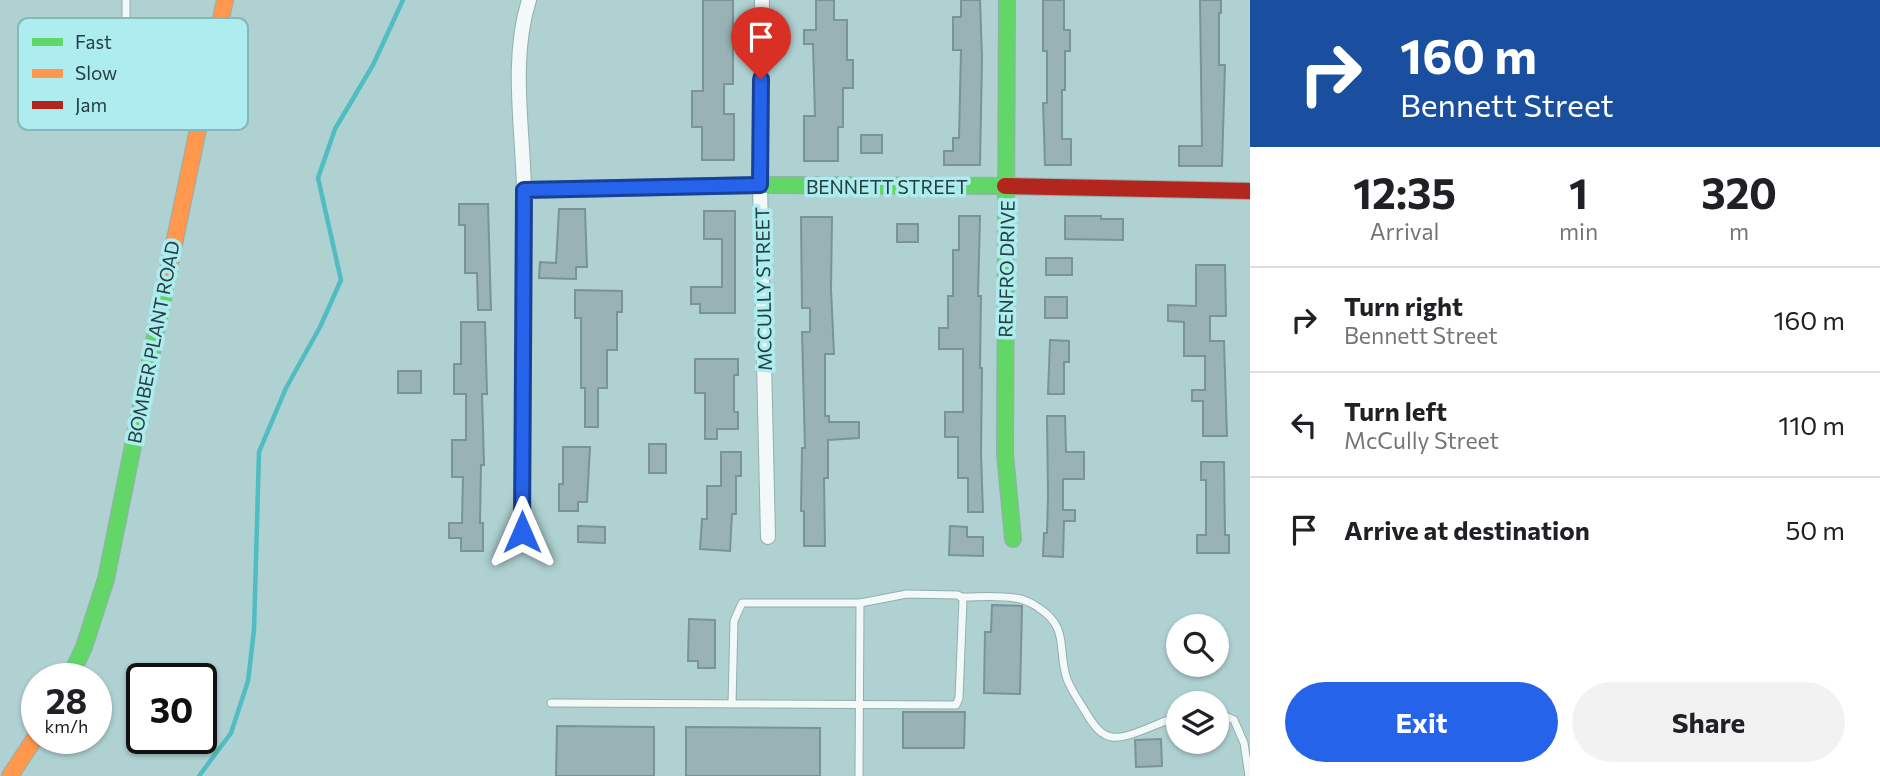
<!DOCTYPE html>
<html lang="en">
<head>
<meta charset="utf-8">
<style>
	body { margin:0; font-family:Commissioner,sans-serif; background:#f2f2f2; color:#202124; height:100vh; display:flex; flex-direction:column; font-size:26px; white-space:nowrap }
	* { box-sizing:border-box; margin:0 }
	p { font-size:23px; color:#757577 }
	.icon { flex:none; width:38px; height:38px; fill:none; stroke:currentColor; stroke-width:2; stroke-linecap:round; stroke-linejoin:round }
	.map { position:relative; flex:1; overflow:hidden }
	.details { display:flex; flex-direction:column; background:#fff; width:630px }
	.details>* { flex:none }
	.guide { background:#1a4fa0; color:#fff; overflow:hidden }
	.buttons { position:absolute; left:1166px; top:614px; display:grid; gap:14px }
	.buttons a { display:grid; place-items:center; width:63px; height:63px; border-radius:50%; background:#fff; box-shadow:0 2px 5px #0004; font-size:35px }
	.speed { position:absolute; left:21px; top:663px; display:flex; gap:14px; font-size:35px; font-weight:700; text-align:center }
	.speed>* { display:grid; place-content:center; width:91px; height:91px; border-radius:50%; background:#fff; box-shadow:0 2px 5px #0004; line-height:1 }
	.speed small { font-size:18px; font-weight:400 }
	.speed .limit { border:4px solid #111; border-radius:10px; background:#fff; color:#111 }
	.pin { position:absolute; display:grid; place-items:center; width:60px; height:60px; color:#fff; margin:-72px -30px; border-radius:50% 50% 50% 0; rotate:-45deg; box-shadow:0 0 7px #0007 }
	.pin .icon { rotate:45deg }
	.me { position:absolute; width:77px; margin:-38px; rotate:0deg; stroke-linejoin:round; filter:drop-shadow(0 0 5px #0008) }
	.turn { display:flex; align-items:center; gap:24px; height:147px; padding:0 35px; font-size:32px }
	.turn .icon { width:91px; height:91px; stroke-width:2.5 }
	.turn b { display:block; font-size:49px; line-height:60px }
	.eta { display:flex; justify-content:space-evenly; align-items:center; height:119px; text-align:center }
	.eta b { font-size:42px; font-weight:700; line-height:49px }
	.action { display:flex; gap:14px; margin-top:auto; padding:14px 35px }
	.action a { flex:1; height:80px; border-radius:42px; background:#2563eb; color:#fff; font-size:28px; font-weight:700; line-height:80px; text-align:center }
	.action a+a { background:#f2f2f2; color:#202124 }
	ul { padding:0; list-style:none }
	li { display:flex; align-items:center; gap:21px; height:105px; padding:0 35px; border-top:2px solid #e0e0e0 }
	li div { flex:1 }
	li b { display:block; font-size:26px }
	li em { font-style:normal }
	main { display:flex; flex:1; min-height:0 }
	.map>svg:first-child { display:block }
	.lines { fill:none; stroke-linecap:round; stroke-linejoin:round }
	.stream { stroke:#4fbdc1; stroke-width:4.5 }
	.building { fill:#98b2b5; stroke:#799397; stroke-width:2 }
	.lane-casing { stroke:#93aeaf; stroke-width:9 }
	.street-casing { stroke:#93aeaf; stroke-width:16 }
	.fast-casing { stroke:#93aeaf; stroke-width:18 }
	.slow-casing { stroke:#93aeaf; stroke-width:18 }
	.jam-casing { stroke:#93aeaf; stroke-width:18 }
	.lane { stroke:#f3f8f8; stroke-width:7 }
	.street { stroke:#f3f8f8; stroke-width:14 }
	.fast { stroke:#63d668; stroke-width:16 }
	.slow { stroke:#ff974d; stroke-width:16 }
	.jam { stroke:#b3261e; stroke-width:16 }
	.route-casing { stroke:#184099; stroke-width:18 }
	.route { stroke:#2563eb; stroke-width:12 }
	.labels { text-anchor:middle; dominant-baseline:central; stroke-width:7; stroke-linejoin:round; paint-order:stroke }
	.street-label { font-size:19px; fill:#264041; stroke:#adecef }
	.key { fill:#adecef; stroke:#84b8bb; stroke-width:2 }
	.key-label { font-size:19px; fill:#264041 }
</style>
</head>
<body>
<main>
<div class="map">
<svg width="1250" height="776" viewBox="0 0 1250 776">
	<rect width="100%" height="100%" fill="#afd1d2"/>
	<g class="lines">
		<polyline class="stream" points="199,776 231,733 248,681 254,630 259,452 286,388 320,327 341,280 318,178 335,129 373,65 403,0"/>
	</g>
	<g class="building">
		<polygon points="703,0 733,0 733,84 724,84 724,114 734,114 734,160 702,160 702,127 692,127 692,91 703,91"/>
		<polygon points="816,0 834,0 834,20 847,20 847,60 853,60 853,88 843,88 843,127 838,127 838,161 804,161 804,116 815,116 813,44 804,44 804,30 816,30"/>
		<polygon points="961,0 980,0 982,58 980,165 944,165 944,151 953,151 953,138 959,138 961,50 953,50 953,17 961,17"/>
		<polygon points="1043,0 1064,0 1064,30 1070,30 1070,51 1065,51 1065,90 1062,90 1062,139 1071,139 1071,165 1045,165 1043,103 1047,103 1047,51 1043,51"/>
		<polygon points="1200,0 1221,0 1221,13 1219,13 1219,65 1225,65 1222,166 1179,166 1179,146 1202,146"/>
		<rect x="861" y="135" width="21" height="18"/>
		<polygon points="459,204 488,204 491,310 478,310 477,273 465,273 465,225 459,225"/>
		<polygon points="559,209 585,209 587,267 576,267 576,279 539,278 540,262 556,263"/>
		<polygon points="704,211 735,211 735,313 700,313 700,304 691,304 691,287 722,287 722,239 704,239"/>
		<polygon points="959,216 980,216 978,296 981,296 980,368 982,368 981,453 983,512 968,512 968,478 958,478 958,437 945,437 945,412 963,412 963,349 939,349 939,328 948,328 948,296 953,296 953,250 959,250"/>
		<polygon points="1065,216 1101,216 1101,219 1123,219 1123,240 1065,239"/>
		<polygon points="801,217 832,217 831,289 834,354 825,354 825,416 829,416 829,422 859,422 859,438 828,440 828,478 824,478 825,546 804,546 804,511 801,511 802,448 805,448 802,332 810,332 810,308 802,308"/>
		<rect x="897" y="224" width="21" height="18"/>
		<rect x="1046" y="258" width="26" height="17"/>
		<polygon points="1196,265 1225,265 1226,316 1210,316 1210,341 1224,341 1227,436 1203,436 1203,401 1192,401 1192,390 1205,390 1205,356 1184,356 1184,322 1168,321 1168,305 1196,306"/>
		<polygon points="575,290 622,291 622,312 617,312 617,350 607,350 607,388 598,388 598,427 585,427 585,388 581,388 581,318 575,318"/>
		<rect x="1045" y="297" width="22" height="21"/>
		<polygon points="461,322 485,322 487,394 482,394 484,465 481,465 480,523 483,523 483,551 461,551 461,538 449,538 449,523 462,523 463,477 452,477 452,440 466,440 466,394 454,394 454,364 461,364"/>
		<polygon points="1050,340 1069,341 1069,362 1064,362 1064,394 1048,394"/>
		<polygon points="695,359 738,359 738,375 734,375 734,412 738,412 738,429 717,429 717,439 705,439 705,393 695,393"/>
		<rect x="398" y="371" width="23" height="22"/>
		<polygon points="1047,416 1065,416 1066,452 1084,452 1084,479 1063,479 1063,510 1075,510 1075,521 1064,521 1063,557 1043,556 1044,533 1047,533 1048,496"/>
		<rect x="649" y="444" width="17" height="29"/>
		<polygon points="563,447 590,447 587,502 578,502 578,511 559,511 559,484 563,484"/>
		<polygon points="721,452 741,452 741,476 736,476 736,514 732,514 730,551 700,549 702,519 707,519 707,486 721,486"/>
		<polygon points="1201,462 1224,462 1225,535 1229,535 1229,553 1197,553 1197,535 1206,535 1206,480 1201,480"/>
		<polygon points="578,526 605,527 605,543 578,542"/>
		<polygon points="950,526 967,527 967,537 983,537 983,556 949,555"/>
		<polygon points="992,605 1022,606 1020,694 984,693 985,632 991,632"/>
		<polygon points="689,619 715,620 715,668 698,668 698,661 688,661"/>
		<polygon points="903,712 965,712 964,748 903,748"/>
		<polygon points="557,726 654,727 654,776 556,776"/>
		<polygon points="686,727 820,728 820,776 686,776"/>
		<polygon points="1161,739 1162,766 1136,767 1135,740"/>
	</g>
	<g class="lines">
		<defs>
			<g id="lane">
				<polyline points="126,0 126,23"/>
				<path d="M 961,597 C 979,597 997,595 1015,598 C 1023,599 1032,603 1039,608 C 1070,628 1057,651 1067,679 C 1072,692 1081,704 1088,716 C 1094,725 1100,735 1112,737 C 1128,740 1160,721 1178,717"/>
				<polyline points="551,703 956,705 959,698 963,599 958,595 907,594 860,603 742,603 734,621 732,704"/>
				<polyline points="1216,712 1234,720 1244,743 1249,776"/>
				<polyline points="859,776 860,603"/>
			</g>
			<g id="street">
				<polyline points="762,0 760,185 768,537"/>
				<path d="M 521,532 C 522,418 525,304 524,191 C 523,128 510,60 529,0"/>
			</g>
			<g id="fast">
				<polyline points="1007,0 1005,454 1013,539"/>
				<polyline points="524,190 760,185 1005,186"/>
				<polyline points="69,679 84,647 106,579 169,268"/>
			</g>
			<g id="slow">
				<polyline points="169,268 225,0"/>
				<polyline points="10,776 37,735"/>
			</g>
			<polyline id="jam" points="1005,186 1250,191"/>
		</defs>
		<use href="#lane" class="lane-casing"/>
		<use href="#street" class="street-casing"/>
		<use href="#fast" class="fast-casing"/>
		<use href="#slow" class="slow-casing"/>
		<use href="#jam" class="jam-casing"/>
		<use href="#lane" class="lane"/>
		<use href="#street" class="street"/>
		<use href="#fast" class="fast"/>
		<use href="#slow" class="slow"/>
		<use href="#jam" class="jam"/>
	</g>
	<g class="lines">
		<defs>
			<polyline id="route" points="522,532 524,190 760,185 761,79"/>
		</defs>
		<use href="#route" class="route-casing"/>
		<use href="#route" class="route"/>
	</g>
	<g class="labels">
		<g class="street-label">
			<text x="887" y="186">BENNETT STREET</text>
			<text transform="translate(1006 269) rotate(-89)">RENFRO DRIVE</text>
			<text transform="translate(763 289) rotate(-91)">MCCULLY STREET</text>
			<text transform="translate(153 342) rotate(-79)">BOMBER PLANT ROAD</text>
		</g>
	</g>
	<rect x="18" y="18" width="230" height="112" rx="10" class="key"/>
	<rect x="32" y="38" width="31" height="8" fill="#63d668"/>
	<rect x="32" y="69" width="31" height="9" fill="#ff974d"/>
	<rect x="32" y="101" width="31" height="8" fill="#b3261e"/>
	<g class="key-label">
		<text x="75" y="49">Fast</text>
		<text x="75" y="80">Slow</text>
		<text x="75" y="112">Jam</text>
	</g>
</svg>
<div class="buttons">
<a><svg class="icon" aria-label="search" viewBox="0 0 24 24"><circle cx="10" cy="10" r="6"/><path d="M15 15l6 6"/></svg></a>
<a><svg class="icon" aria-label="layers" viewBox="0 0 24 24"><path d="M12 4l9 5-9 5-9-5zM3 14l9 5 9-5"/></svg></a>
</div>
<div class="speed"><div>28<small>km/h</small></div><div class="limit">30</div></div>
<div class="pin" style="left:761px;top:79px;background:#d93025"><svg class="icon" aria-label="arrive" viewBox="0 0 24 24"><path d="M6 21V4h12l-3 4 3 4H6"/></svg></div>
<svg class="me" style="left:522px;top:532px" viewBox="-20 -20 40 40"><path d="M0-17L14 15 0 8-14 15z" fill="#2563eb" stroke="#fff" stroke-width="4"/></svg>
</div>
<section class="details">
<div class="guide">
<div class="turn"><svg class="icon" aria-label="right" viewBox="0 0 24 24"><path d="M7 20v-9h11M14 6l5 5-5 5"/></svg><div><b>160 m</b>Bennett Street</div></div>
</div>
<div class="eta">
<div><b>12:35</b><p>Arrival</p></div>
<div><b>1</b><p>min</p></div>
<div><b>320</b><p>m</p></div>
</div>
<ul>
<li><svg class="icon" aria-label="right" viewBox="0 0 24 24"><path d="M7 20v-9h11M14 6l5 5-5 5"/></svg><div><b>Turn right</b><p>Bennett Street</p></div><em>160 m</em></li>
<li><svg class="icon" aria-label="left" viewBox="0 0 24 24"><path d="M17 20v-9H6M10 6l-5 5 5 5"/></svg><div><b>Turn left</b><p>McCully Street</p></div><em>110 m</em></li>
<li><svg class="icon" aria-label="arrive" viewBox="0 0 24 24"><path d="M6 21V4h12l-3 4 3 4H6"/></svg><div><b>Arrive at destination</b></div><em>50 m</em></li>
</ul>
<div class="action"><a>Exit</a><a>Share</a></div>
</section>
</main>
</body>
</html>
